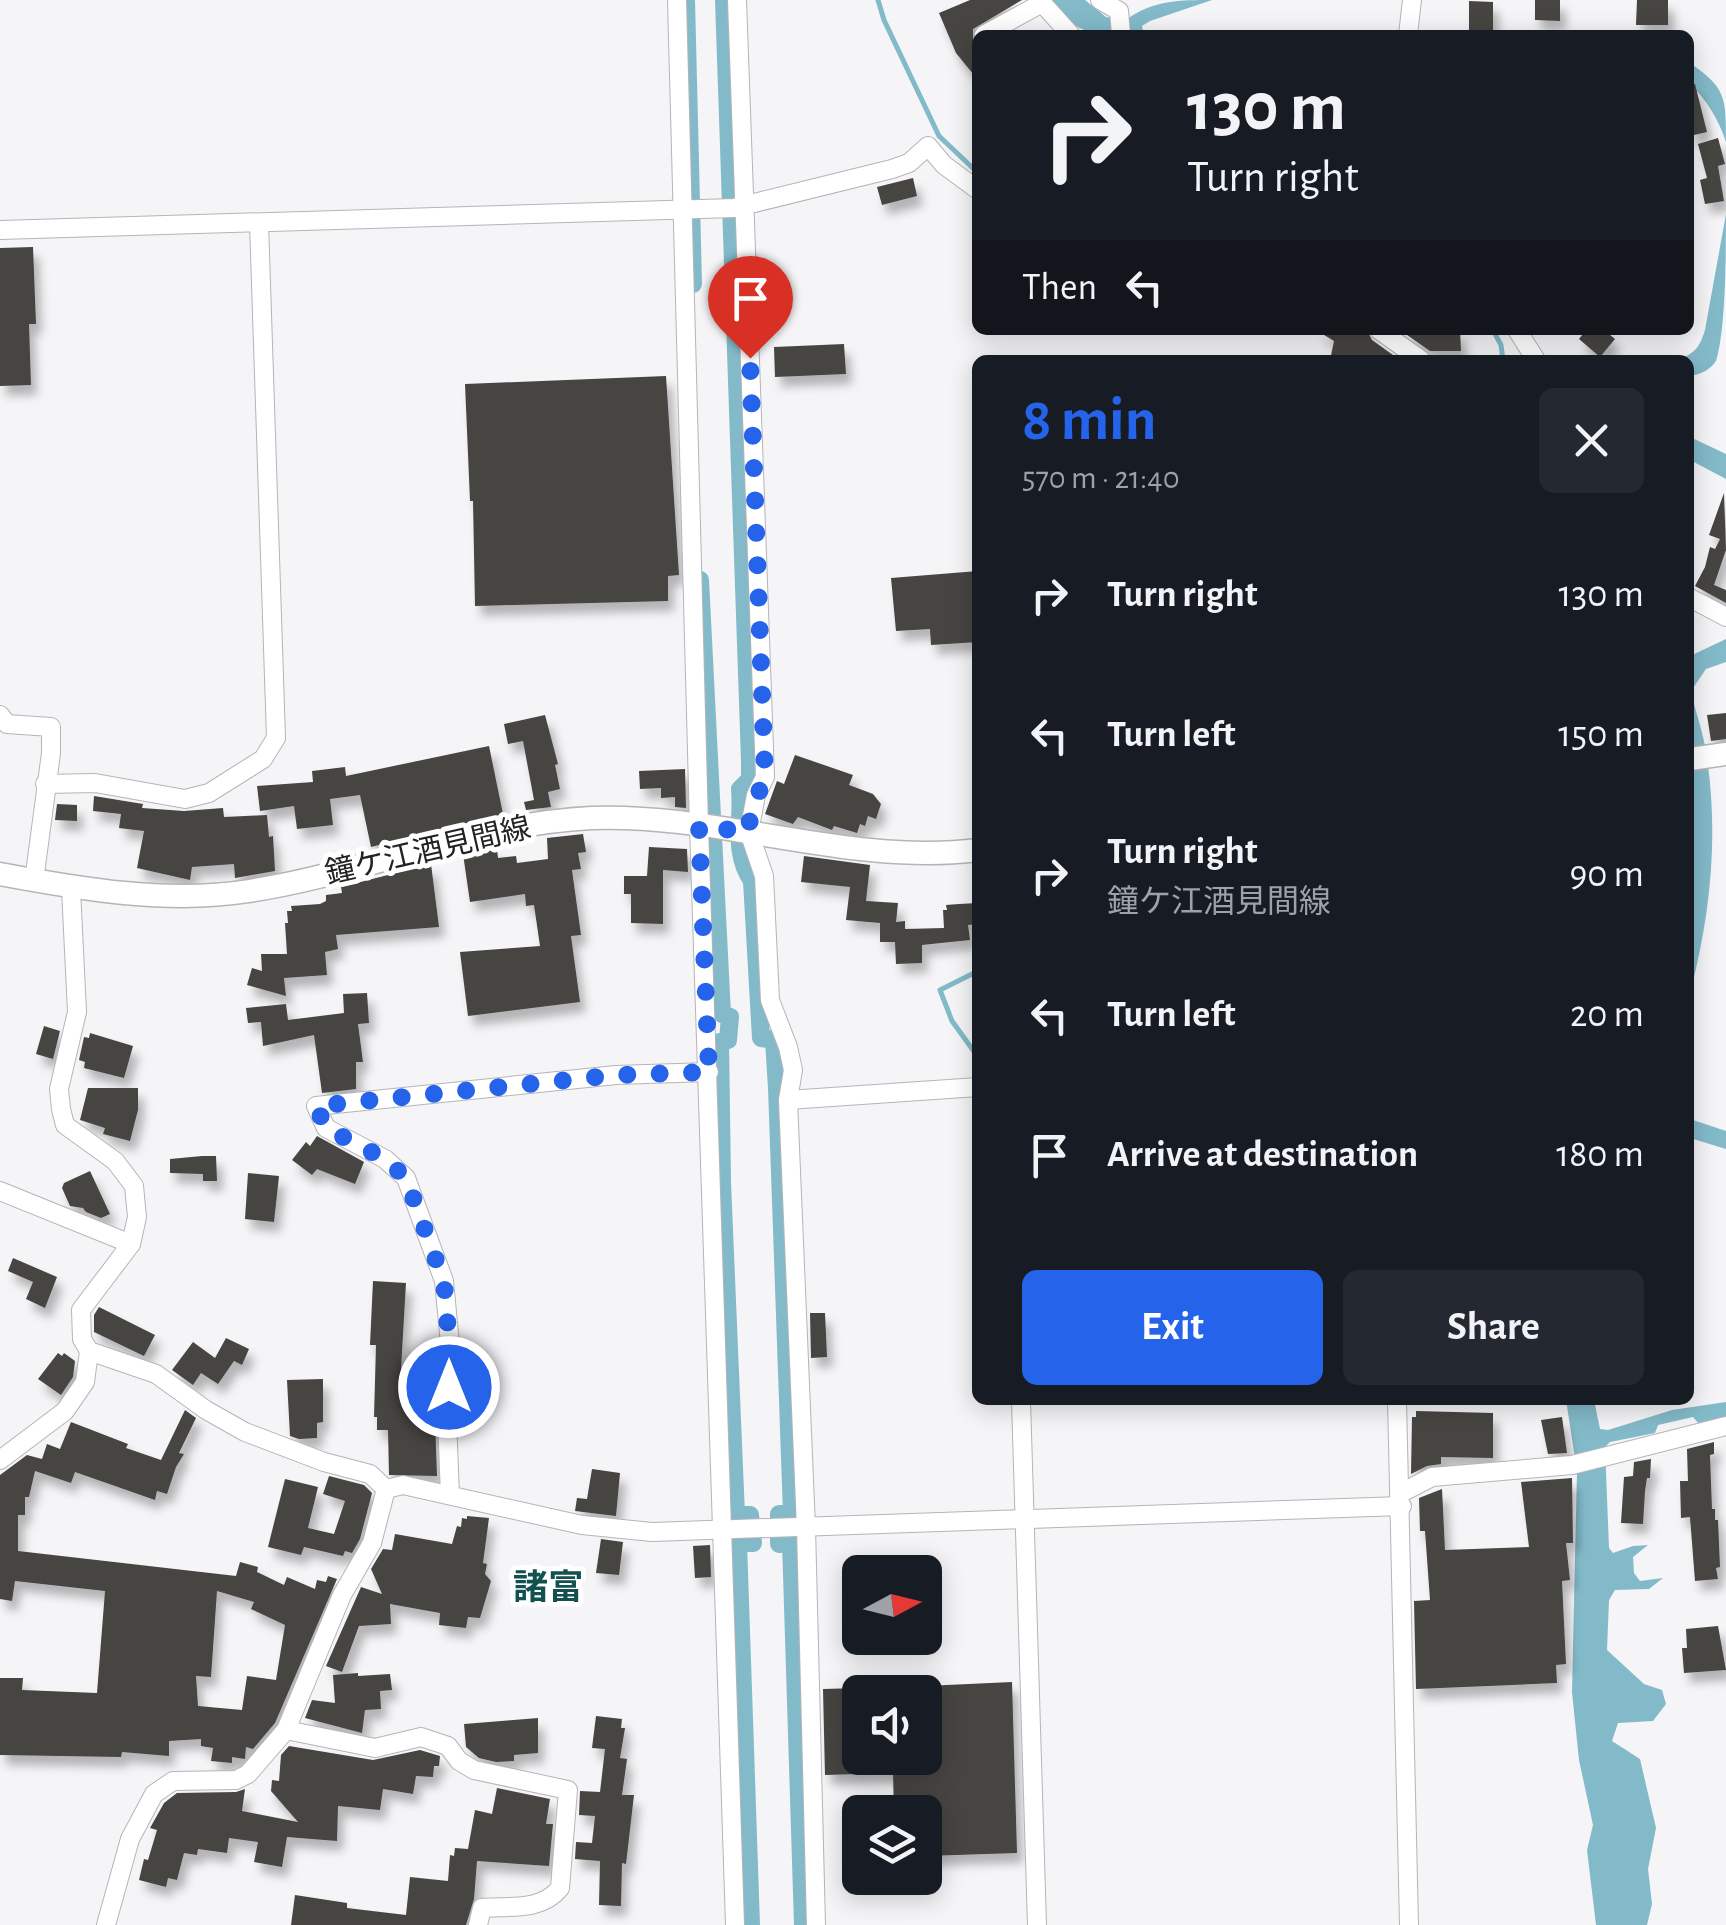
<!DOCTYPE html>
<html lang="en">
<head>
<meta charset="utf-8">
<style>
	body { margin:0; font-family:"Alegreya Sans","Noto Sans JP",sans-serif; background:#242831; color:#f1f3f6; height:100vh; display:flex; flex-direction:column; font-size:38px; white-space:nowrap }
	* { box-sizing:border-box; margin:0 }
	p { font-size:32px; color:#9ea1a6 }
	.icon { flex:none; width:55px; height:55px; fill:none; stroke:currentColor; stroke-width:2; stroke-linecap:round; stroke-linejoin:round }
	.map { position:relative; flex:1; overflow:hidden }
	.side { position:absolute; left:972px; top:355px; width:722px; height:1050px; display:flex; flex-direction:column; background:#171b24; border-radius:15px; box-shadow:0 5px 25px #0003 }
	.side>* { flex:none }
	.banner { position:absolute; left:972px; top:30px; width:722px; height:305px; border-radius:15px; box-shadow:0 5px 25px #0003; background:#171b24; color:#f1f3f6; overflow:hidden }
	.needle { width:65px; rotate:83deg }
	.fabs { position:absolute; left:842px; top:1555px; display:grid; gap:20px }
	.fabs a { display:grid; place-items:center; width:100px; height:100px; border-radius:15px; background:#171b24; box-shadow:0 5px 25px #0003; font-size:50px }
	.pin { position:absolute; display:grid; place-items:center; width:85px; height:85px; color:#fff; margin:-102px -42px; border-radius:50% 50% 50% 0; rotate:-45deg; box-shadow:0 0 10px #0007 }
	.pin .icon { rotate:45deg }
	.me { position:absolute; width:110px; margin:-55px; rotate:0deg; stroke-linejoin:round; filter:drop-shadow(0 0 8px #0008) }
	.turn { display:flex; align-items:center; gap:35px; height:210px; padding:0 50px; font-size:45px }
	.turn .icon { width:130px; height:130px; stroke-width:2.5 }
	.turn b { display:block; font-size:70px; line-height:85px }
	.then { display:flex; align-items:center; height:95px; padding:0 50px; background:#0003; gap:20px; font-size:38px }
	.round { display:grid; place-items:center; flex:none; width:105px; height:105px; border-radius:15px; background:#242831 }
	.head { display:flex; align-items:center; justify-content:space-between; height:170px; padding:0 50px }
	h1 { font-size:60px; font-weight:600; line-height:75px; color:#2563eb }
	.button { display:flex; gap:20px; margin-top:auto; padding:20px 50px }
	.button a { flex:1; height:115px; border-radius:15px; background:#2563eb; color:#fff; font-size:40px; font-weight:600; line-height:115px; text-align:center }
	.button a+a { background:#242831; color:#f1f3f6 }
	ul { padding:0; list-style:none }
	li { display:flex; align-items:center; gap:30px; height:140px; padding:0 50px }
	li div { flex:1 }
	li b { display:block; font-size:38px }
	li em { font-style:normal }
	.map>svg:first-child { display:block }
	.water { fill:#83baca }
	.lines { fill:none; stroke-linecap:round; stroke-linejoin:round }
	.stream { stroke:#83baca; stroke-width:5 }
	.canal { stroke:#83baca; stroke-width:18 }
	.building { fill:#474443; fill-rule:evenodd; filter:url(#shadow) }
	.minor-casing { stroke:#b5b4b7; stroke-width:20 }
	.major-casing { stroke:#b5b4b7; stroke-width:25 }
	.minor { stroke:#fff; stroke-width:18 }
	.major { stroke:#fff; stroke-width:22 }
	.route { stroke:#2563eb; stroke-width:18; stroke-dasharray:0 32.4 }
	.labels { text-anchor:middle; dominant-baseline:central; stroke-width:10; stroke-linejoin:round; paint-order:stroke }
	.street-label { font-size:30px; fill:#222223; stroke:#fff }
	.quarter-label { font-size:35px; font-weight:bold; fill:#135050; stroke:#fff }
</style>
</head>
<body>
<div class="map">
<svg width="1726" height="1925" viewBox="0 0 1726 1925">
	<defs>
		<filter id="shadow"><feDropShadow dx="6" dy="10" stdDeviation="5" flood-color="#0004"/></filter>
	</defs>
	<rect width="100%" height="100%" fill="#f5f4f7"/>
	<g class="water">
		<path d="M 1050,0 L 1085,0 L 1106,17 L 1126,20 C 1152,0 1181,0 1212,0 L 1150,21 L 1142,26 L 1144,35 C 1100,35 1078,39 1050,0 Z"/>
		<path d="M 1690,63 C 1726,88 1726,97 1726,142 C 1719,121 1707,99 1690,85 Z"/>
		<path d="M 1726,214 C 1726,251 1726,330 1716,361 C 1709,371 1701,374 1690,376 L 1690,360 L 1674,360 C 1694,355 1699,349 1705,330 Z"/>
		<polygon points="1690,437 1726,454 1726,479 1690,460"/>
		<path d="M 1726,639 L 1726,662 L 1706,669 L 1691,691 C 1695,711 1703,731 1706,752 C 1719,833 1711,913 1690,993 L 1690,656 Z"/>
		<polygon points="1690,1119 1726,1131 1726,1149 1690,1138"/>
		<polygon points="1566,1400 1594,1400 1600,1429 1608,1430 1672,1410 1726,1402 1726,1417 1699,1424 1693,1417 1658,1425 1655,1433 1610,1442 1605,1447 1609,1548 1613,1553 1633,1546 1648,1545 1633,1557 1634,1573 1640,1581 1663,1578 1649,1589 1615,1590 1609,1600 1607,1650 1644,1684 1662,1690 1666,1704 1653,1721 1618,1723 1612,1741 1640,1759 1656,1828 1648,1869 1652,1904 1647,1925 1596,1925 1587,1850 1593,1825 1579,1760 1572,1692 1577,1471"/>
	</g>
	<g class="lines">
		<g class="stream">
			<polyline points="878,0 884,20 939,136 978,173"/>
			<polyline points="1493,330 1501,345 1503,360"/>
			<polyline points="978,971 940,990 952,1021 978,1057"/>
		</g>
		<g class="canal">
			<polyline points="686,0 693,284"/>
			<path d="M 724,0 L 750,761 L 750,779 L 740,789 C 743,821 732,851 752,881 L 761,1038 L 774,1040 L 777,1088 L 792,1514 L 779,1514 L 779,1544 L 791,1542 L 803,1925"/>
			<polyline points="700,580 722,1014 730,1017 728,1040 720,1042 722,1182 736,1515 750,1515 753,1543 738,1543 751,1925"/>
		</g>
	</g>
	<g class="building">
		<polygon points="970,0 1022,0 973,29 973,40 978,46 978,80 956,53 939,13"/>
		<polygon points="1535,0 1560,0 1560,21 1535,20"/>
		<polygon points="1637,0 1668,0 1668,25 1636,25"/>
		<polygon points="1469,1 1493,2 1493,35 1469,35"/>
		<polygon points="1695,84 1707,132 1690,136 1690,85"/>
		<polygon points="1718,138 1725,164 1718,166 1724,201 1705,204 1700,180 1707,178 1698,144"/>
		<polygon points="913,178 917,196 882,205 877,187"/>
		<polygon points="33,247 36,324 29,324 31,385 0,386 0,248"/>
		<polygon points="1316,330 1367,330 1372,340 1400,360 1330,360 1334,341"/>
		<polygon points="1400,330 1460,330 1461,351 1430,351"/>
		<polygon points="1586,330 1604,330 1615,339 1600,357 1579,339"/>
		<polygon points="844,344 846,374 775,377 774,347"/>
		<polygon points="666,376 679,575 668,576 668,601 475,606 473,501 470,501 465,384"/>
		<polygon points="1724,493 1726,550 1714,585 1726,590 1726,603 1695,586 1705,567 1710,547 1715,549 1720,539 1709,535"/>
		<polygon points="978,571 978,642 931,645 930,629 896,631 891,578"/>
		<polygon points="1726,713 1726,739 1711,741 1707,715"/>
		<polygon points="545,715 558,764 555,765 560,789 548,792 551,807 526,810 524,802 534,800 523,741 508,744 504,724"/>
		<polygon points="489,746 503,814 371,847 360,795 330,799 333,825 297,829 294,806 260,811 257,786 313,782 312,771 345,767 346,776"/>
		<polygon points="795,755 853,775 849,785 873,794 881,804 876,819 868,816 865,826 860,824 857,833 834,826 832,830 798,817 793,824 765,814 777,781 784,784"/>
		<polygon points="685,769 686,808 675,807 675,797 661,798 661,788 640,789 639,771"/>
		<polygon points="94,796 143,804 142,808 184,811 223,808 224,817 267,815 269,837 273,836 275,871 235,878 234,864 192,867 190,880 137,868 144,831 119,828 121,814 93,811"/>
		<polygon points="57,804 77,805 77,821 55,820"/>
		<polygon points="583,834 586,852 578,853 581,869 572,870 581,935 571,936 580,1002 468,1016 460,952 540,946 534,905 526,906 525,894 470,902 463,854 497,849 498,858 516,856 517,863 548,859 547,838"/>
		<polygon points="649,847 687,849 688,872 663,870 663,924 631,923 631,894 624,894 624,876 647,876"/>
		<polygon points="804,856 870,865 866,901 898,903 896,922 905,921 905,929 944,928 943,910 947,910 946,905 959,904 978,903 978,924 968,925 970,940 922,945 922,963 896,964 895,942 880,942 880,923 846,920 850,887 801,882"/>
		<polygon points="431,864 439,927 336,935 338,949 325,952 327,975 284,978 286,996 247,985 252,968 262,971 261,954 287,954 285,923 288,923 287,911 292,911 291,906 320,904 326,901 326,895 342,893 341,887"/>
		<polygon points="367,993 369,1023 358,1024 363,1062 356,1062 356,1089 322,1093 314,1035 263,1046 261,1022 248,1023 246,1008 286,1004 288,1020 344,1013 343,994"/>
		<polygon points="44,1026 60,1031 53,1059 36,1054"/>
		<polygon points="90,1033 133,1046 124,1078 84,1068 85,1062 79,1060 84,1037 89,1038"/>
		<polygon points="88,1088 138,1088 138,1110 130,1141 103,1134 105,1128 80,1120"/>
		<polygon points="317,1136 364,1162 355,1184 317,1169 312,1175 292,1160 306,1142 310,1146"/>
		<polygon points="202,1156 216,1156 217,1181 203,1181 203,1174 170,1173 170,1159"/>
		<polygon points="90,1171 110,1214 101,1218 86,1212 83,1208 70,1206 62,1188 64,1183"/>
		<polygon points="248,1173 279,1176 274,1222 245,1219"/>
		<polygon points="13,1258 57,1277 45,1308 26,1299 33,1282 8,1271"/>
		<polygon points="373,1281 406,1283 401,1369 437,1374 432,1421 435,1421 437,1476 389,1475 388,1430 377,1430 377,1417 374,1417 376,1345 370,1345"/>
		<polygon points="99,1307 155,1335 144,1356 94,1332 94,1315"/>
		<polygon points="810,1313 825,1313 827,1357 811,1358"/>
		<polygon points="226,1338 249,1349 242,1365 234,1361 218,1384 201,1373 193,1385 172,1370 193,1342 215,1358"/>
		<polygon points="58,1353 62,1356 64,1353 75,1361 73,1377 61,1395 38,1379"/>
		<polygon points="323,1379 323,1422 317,1423 317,1438 299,1439 290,1436 287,1380"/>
		<path d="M 185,1410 L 196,1418 L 179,1453 L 184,1454 L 176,1467 L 167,1494 L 157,1491 L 155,1500 L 75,1472 L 71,1483 L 35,1471 L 29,1497 L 25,1497 L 25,1515 L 18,1515 L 18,1551 L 236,1576 L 240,1562 L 258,1567 L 257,1572 L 284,1585 L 287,1577 L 315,1589 L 317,1580 L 326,1582 L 328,1576 L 337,1579 L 275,1723 L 253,1749 L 246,1747 L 245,1759 L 232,1757 L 232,1763 L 211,1761 L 213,1748 L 201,1746 L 201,1739 L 169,1741 L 169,1756 L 122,1752 L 121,1757 L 0,1755 L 0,1678 L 23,1678 L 22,1690 L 97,1693 L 105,1591 L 15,1581 L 12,1601 L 0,1599 L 0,1475 L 27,1455 L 42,1459 L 47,1444 L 60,1449 L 71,1422 L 128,1444 L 126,1448 L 161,1460 ZM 217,1591 L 254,1602 L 251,1609 L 285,1625 L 276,1680 L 247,1676 L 242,1710 L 198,1706 L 196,1676 L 211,1677 Z"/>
		<polygon points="1416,1411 1493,1413 1493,1458 1441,1457 1441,1464 1427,1466 1411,1474 1412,1417 1416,1417"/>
		<polygon points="1562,1417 1567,1453 1548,1454 1541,1420"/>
		<polygon points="1714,1442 1714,1454 1710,1455 1712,1509 1715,1509 1715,1520 1718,1520 1720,1567 1716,1568 1718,1579 1695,1581 1690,1517 1681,1518 1680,1481 1688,1481 1687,1449"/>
		<polygon points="1651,1459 1650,1478 1647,1478 1645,1491 1643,1524 1621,1523 1624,1477 1633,1476 1634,1462"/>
		<polygon points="592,1469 620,1473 616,1516 575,1511 577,1498 587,1499"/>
		<polygon points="329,1476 364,1485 372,1493 360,1539 352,1553 345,1551 343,1556 304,1547 301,1555 268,1547 285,1479 318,1487 308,1528 334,1534 345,1501 323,1494"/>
		<polygon points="1572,1478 1573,1543 1566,1543 1570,1580 1562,1581 1566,1664 1556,1665 1557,1683 1416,1689 1414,1601 1430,1600 1425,1531 1420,1531 1419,1498 1442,1489 1445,1550 1529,1547 1521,1482"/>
		<polygon points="467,1516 489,1518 483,1563 487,1564 485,1574 491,1581 480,1618 468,1617 466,1628 439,1625 440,1613 390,1604 391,1624 359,1626 342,1672 326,1666 361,1587 382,1594 371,1569 383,1549 392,1550 395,1534 452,1544 457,1526 461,1527 462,1518 467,1519"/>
		<polygon points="601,1539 623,1542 619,1575 596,1573"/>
		<polygon points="710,1545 711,1577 695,1578 693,1546"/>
		<polygon points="1718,1626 1726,1670 1684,1673 1682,1648 1687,1648 1686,1629"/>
		<polygon points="358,1673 358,1676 390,1674 392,1690 380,1691 381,1709 365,1710 362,1733 305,1718 312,1700 335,1703 333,1675"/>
		<polygon points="1012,1682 1017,1853 925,1856 925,1812 894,1812 893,1773 825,1775 823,1689 860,1688 860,1758 925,1758 925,1686"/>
		<polygon points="596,1716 622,1719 621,1728 625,1728 620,1758 627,1759 622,1795 634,1795 626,1864 622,1863 621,1906 599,1905 600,1861 575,1859 576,1842 592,1843 595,1816 579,1815 580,1791 600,1792 605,1749 592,1748"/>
		<polygon points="538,1718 538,1753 514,1755 514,1761 496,1762 479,1758 466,1747 464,1724"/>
		<polygon points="289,1746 373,1760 420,1750 440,1756 439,1766 434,1766 433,1777 416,1776 413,1794 383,1789 380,1810 338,1806 337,1841 287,1837 282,1867 254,1862 258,1842 229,1838 227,1853 198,1849 197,1855 184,1853 177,1880 168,1878 166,1887 139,1880 144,1859 148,1860 157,1830 150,1828 164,1803 177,1793 236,1792 245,1789 242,1811 298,1822 271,1791 272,1780 279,1781 281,1755"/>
		<polygon points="497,1788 550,1799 546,1824 553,1824 549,1866 477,1861 474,1899 466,1925 291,1925 295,1895 347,1903 347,1908 406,1915 410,1877 448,1881 450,1855 454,1856 455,1848 468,1849 475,1810 492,1814"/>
	</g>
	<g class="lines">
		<defs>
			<g id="minor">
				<polyline points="677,0 699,826 735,1925"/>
				<polyline points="737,0 765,777 756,795 749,832 764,876 770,1000 788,1047 793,1070 788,1100 806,1527 816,1925"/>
				<polyline points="1100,0 1119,11 1121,35"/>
				<polyline points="984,35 1042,3 1071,35"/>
				<polyline points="1408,35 1412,0"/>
				<polyline points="0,230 734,208 892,169 909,163 928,146 944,165 978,190"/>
				<polyline points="1379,330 1421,360"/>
				<polyline points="1517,330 1536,360"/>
				<polyline points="1690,598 1726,617"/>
				<polyline points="0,715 7,724 51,727 51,753 34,881"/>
				<polyline points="45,784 95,783 185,799 209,793 263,759 276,738 259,223"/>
				<polyline points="71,889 77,1012 59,1089 61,1109 65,1125 115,1161 134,1186 137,1217 131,1244 81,1310 82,1339 89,1351 156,1374 206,1410 245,1432 324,1462 370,1474 386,1489"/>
				<polyline points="788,1100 978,1087"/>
				<polyline points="0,1191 131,1244"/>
				<polyline points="1021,1400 1037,1925"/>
				<polyline points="1397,1400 1409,1925"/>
				<polyline points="0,1460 65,1411 85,1382 89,1351"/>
				<polyline points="386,1489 403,1485 582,1525 652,1532 1402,1506"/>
				<polyline points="1401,1493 1432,1477 1572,1465 1726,1426"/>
				<polyline points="450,1495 447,1420 451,1354 444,1281 406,1178 385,1159 326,1128 316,1106 616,1075 709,1072"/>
				<path d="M 286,1730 L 375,1748 L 421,1737 L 448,1746 L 459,1761 L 474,1770 L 568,1790 L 560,1888 C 542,1911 510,1906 482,1908 L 478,1925"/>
				<polyline points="106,1925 130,1839 154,1794 173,1781 236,1780 248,1774 286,1730 342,1595 372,1543 386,1489"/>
			</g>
			<g id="major">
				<polyline points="1690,759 1726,754"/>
				<path d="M 0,874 C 81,889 167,904 249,891 C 365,873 473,824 591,818 C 720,813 849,866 978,850"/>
			</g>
		</defs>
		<use href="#minor" class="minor-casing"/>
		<use href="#major" class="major-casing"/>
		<use href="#minor" class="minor"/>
		<use href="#major" class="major"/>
	</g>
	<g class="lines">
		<polyline class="route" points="449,1387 450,1354 444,1282 406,1178 385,1159 326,1128 316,1106 616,1075 709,1072 699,826 749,832 750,816 765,776 750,358"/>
	</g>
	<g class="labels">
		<g class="street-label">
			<text transform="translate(428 851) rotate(-13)">鐘ケ江酒見間線</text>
		</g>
		<g class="quarter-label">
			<text x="548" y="1588">諸富</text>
		</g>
	</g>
</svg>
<div class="fabs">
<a><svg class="needle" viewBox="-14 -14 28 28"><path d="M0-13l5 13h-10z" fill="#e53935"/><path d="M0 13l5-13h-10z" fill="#9ea1a6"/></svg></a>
<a><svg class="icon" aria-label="sound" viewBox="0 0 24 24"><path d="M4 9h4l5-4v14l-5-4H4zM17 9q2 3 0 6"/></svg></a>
<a><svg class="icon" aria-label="layers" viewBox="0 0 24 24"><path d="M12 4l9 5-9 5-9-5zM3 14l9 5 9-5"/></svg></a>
</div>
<div class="pin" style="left:750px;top:358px;background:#d93025"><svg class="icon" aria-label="arrive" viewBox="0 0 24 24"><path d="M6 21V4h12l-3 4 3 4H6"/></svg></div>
<svg class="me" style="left:449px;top:1387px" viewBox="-20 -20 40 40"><circle r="17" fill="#2563eb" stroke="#fff" stroke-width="3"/><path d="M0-11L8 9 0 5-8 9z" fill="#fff"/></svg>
<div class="banner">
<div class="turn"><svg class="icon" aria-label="right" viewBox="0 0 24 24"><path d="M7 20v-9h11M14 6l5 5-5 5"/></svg><div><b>130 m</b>Turn right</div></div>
<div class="then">Then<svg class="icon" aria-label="left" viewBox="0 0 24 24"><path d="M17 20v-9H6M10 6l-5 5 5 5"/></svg></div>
</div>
<section class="side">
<div class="head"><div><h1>8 min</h1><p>570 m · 21:40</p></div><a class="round"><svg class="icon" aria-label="close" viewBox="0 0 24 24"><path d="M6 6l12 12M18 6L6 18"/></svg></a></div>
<ul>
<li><svg class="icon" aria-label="right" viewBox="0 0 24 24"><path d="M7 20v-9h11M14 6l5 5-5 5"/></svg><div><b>Turn right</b></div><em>130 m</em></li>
<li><svg class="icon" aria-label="left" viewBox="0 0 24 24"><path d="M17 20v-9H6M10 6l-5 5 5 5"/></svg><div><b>Turn left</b></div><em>150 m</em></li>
<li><svg class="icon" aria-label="right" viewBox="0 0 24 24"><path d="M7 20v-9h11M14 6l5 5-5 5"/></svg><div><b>Turn right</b><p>鐘ケ江酒見間線</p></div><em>90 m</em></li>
<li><svg class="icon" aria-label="left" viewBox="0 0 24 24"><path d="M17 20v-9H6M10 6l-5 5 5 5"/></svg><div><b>Turn left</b></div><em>20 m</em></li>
<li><svg class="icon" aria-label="arrive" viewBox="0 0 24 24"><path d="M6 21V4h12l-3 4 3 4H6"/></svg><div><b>Arrive at destination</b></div><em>180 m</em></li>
</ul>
<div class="button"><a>Exit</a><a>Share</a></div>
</section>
</div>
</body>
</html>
